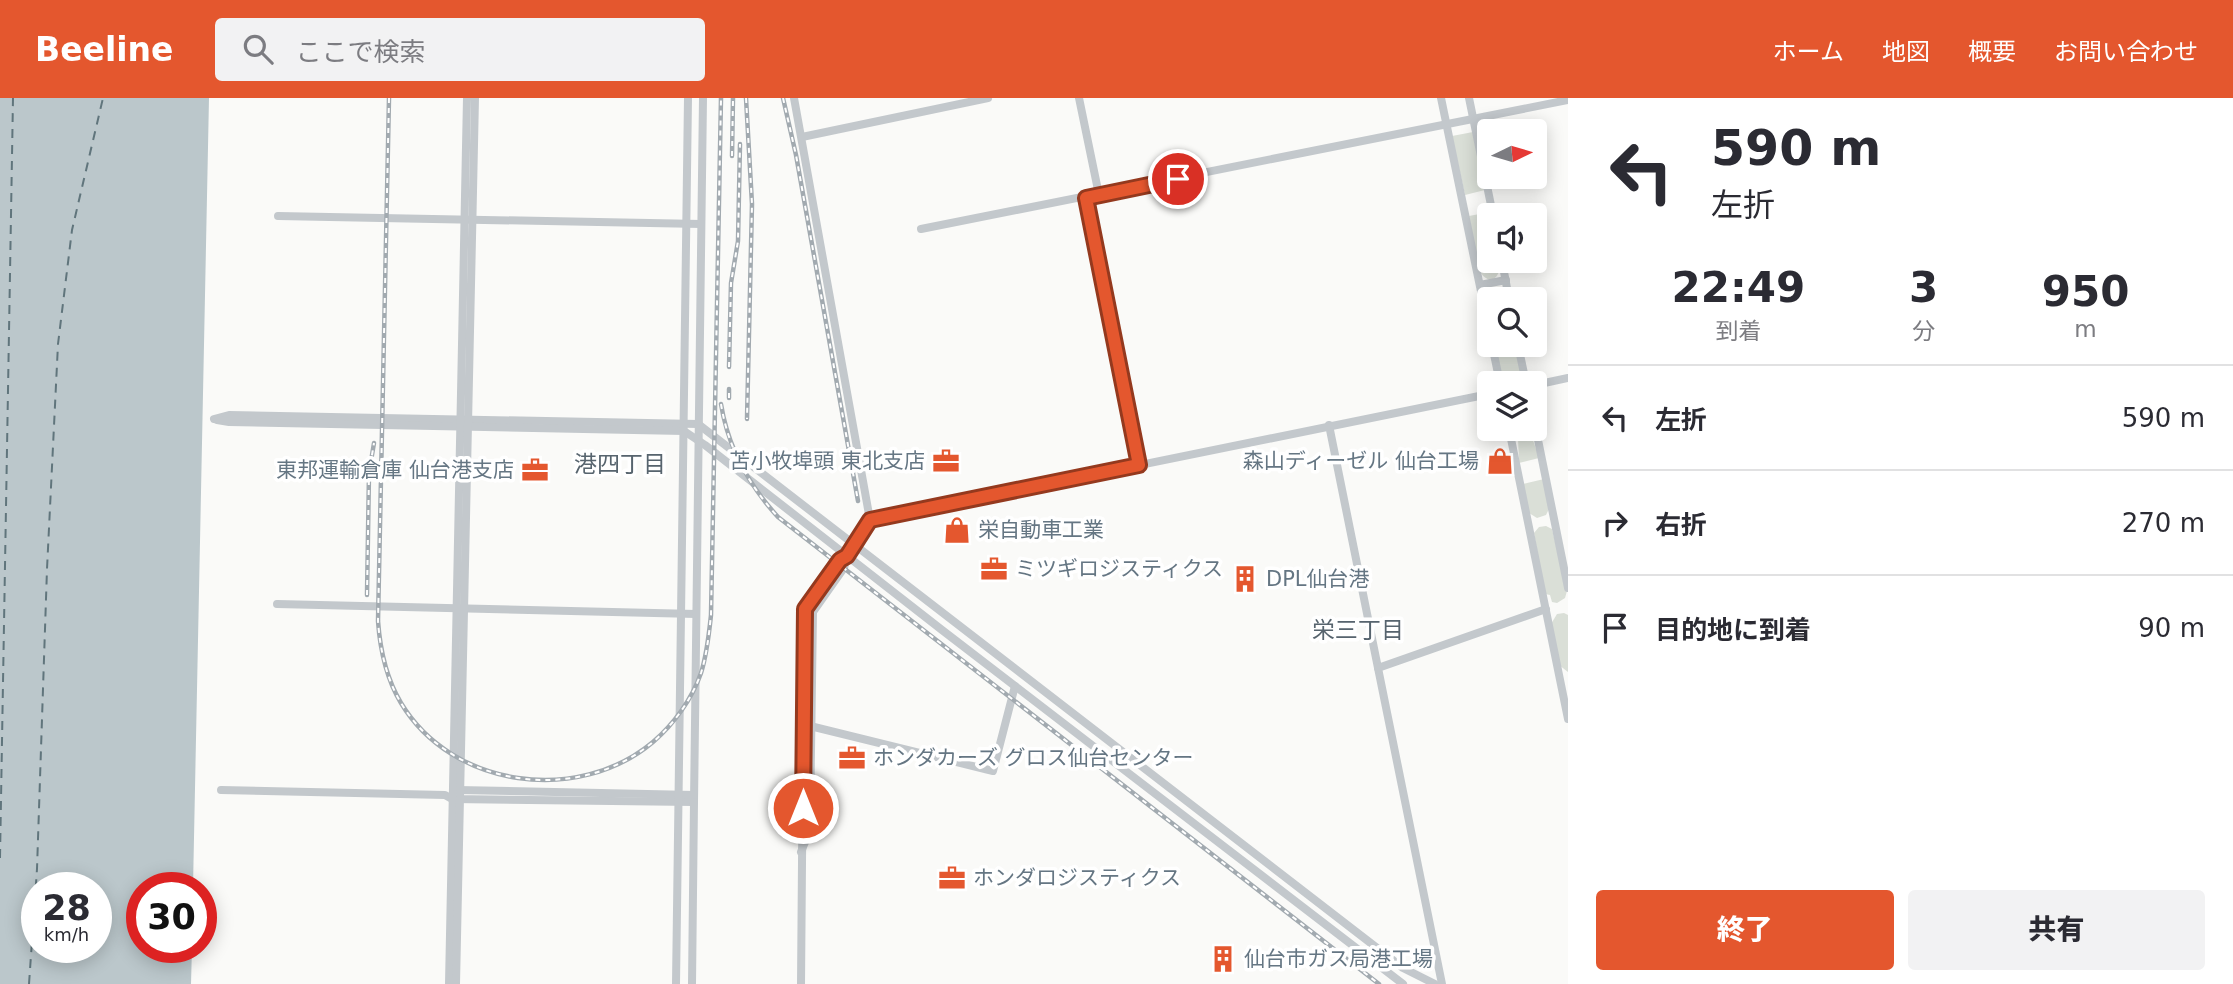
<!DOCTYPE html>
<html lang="ja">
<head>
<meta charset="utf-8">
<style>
	body { margin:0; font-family:"DejaVu Sans","Noto Sans JP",sans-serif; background:#f2f2f3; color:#2b2b33; height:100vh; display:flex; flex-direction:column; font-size:26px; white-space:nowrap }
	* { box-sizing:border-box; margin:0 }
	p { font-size:23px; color:#7c7c81 }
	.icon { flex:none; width:38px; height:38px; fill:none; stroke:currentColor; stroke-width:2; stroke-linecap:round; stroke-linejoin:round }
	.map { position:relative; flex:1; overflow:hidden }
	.sheet { display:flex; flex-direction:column; background:#fff; width:665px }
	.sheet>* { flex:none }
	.guide { background:#fff; color:#2b2b33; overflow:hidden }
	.needle { width:46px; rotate:85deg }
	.buttons { position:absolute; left:1477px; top:21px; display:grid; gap:14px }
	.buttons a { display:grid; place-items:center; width:70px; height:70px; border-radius:7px; background:#fff; box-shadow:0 4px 18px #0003; font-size:35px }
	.speed { position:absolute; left:21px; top:774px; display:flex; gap:14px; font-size:35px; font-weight:700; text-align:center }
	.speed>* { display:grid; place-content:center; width:91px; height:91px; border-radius:50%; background:#fff; box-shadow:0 4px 18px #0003; line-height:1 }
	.speed small { font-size:18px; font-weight:400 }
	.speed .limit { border:10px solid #d22; background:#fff; color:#111 }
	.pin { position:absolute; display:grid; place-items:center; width:60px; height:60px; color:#fff; margin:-30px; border:4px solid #fff; border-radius:50%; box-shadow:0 2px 7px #0007 }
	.me { position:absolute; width:77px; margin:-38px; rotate:0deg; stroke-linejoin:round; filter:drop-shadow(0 0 5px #0008) }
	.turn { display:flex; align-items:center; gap:24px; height:147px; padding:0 28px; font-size:32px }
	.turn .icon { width:91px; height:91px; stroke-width:2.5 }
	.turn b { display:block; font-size:49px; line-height:60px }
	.eta { display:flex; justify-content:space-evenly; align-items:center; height:119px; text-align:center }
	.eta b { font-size:42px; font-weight:800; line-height:49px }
	.action { display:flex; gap:14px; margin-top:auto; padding:14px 28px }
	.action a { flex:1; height:80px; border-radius:7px; background:#e4572e; color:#fff; font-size:28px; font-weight:800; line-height:80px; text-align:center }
	.action a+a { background:#f2f2f3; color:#2b2b33 }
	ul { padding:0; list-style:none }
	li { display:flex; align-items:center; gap:21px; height:105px; padding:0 28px; border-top:2px solid #e1e1e2 }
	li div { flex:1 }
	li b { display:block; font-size:26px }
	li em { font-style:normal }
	header { display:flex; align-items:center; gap:42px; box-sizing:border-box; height:98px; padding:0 35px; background:#e4572e; color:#fff }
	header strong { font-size:33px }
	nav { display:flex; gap:38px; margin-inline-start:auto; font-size:24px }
	.search { width:490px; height:63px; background:#f2f2f3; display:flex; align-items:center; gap:18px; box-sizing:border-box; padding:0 24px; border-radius:7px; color:#7c7c81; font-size:26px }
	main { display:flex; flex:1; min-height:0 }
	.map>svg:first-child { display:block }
	.green { fill:#dadfd7 }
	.water { fill:#bbc7cb; fill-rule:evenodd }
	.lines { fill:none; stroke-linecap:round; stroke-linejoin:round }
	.ferry { stroke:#60757c; stroke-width:2; stroke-dasharray:9 7; stroke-linecap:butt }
	.minor { stroke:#c3c8cc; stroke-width:8 }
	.rail-casing { stroke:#a2aab0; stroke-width:4.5 }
	.rail { stroke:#fff; stroke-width:2; stroke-dasharray:5; stroke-linecap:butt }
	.route-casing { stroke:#94391e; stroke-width:18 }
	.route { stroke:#e4572e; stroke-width:12 }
	.labels { text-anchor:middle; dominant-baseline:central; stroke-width:7; stroke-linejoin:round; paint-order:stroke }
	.poi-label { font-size:21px; fill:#657683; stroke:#fff; text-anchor:start }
	.neighbourhood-label { font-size:23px; fill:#57646e; stroke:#fff }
</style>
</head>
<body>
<header>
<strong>Beeline</strong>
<div class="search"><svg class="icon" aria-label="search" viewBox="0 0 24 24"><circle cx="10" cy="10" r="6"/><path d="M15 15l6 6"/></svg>ここで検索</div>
<nav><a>ホーム</a><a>地図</a><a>概要</a><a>お問い合わせ</a></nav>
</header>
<main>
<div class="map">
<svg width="1568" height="886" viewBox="0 0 1568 886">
	<rect width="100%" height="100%" fill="#fafaf8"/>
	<g class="green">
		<polygon points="1473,34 1485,92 1465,97 1452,38"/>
		<path d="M 1490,114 L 1489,163 L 1499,163 C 1502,178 1491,190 1480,174 L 1469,118 Z"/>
		<polygon points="1495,247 1517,247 1522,275 1501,280"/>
		<polygon points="1526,335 1532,339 1539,360 1519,365 1518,340 1521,336"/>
		<polygon points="1544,381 1549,411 1546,417 1537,420 1529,415 1523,386"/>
		<polygon points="1546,428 1552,431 1567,493 1565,500 1557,505 1552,504 1550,497 1545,496 1534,435 1539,429"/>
		<polygon points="1564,515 1568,517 1568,574 1559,567 1551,526 1557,516"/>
	</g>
	<path class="water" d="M 0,0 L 209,0 L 193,789 L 142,789 L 142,849 L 192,849 L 191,886 L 0,886 ZM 37,789 L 96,789 L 96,849 L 37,849 Z"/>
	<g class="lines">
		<g class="ferry">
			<polyline points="0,760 13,0"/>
			<polyline points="29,886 37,771 47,471 58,246 72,132 103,0"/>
		</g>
		<g class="minor">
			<polyline points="794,0 870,422"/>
			<polyline points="1079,0 1099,97"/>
			<polyline points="1441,0 1489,232"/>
			<polyline points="1469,0 1493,117"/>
			<polyline points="802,39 988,0"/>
			<polyline points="1086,100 1139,367"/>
			<polyline points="278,118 701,126"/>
			<polyline points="921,131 1568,2"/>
			<polyline points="1502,163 1509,201"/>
			<polyline points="1480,187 1506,182"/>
			<polyline points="1492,247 1500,285"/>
			<polyline points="1518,247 1526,285"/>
			<polyline points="1535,287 1568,280"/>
			<polyline points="214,321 229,317 698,326 1403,870 1435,886"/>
			<polyline points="217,322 229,324 684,333 705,347 942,532 1403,886"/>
			<polyline points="1329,327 1378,570"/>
			<polyline points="1535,327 1568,490"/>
			<polyline points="1509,331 1568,621"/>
			<polyline points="277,506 696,516"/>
			<polyline points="806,627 993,673 1015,588"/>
			<polyline points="221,692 445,697 452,701 694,704 703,0"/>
			<polyline points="457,692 694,697"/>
			<polyline points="801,754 807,739 810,723 813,514 844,470 847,458 870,422 1489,296"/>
			<polyline points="449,886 467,0"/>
			<polyline points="456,886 475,0"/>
			<polyline points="676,886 688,0"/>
			<polyline points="692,886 694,704"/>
			<path d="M 801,886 L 804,522 C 807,499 827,480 840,462 L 847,458"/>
			<polyline points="1442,886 1378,570 1546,511"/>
		</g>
		<defs>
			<g id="rail">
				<path d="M 389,0 L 378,523 C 380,551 386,580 401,605 C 452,690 578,707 653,644 C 674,626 692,601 701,575 C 707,556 709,536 711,517 L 721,0"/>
				<polyline points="746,0 752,106 747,321"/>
				<polyline points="783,0 796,57 858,403"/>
				<polyline points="732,58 733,0"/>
				<polyline points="729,269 731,185 738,143 740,46"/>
				<polyline points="729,300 729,291"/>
				<path d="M 721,306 C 728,350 748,386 778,419 L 1379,886"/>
				<polyline points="367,497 369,375 374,345"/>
			</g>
		</defs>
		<use href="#rail" class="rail-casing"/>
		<use href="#rail" class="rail"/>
	</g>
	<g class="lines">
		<defs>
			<polyline id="route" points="803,710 805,511 840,462 847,458 870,422 1139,367 1086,100 1178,81"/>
		</defs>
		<use href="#route" class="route-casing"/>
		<use href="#route" class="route"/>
	</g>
	<defs>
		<symbol id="office-bare" viewBox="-9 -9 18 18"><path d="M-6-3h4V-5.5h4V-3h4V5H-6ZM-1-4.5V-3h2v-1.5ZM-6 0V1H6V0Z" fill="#e4572e" stroke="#fff" stroke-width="2.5" paint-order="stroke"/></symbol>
		<symbol id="shop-bare" viewBox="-9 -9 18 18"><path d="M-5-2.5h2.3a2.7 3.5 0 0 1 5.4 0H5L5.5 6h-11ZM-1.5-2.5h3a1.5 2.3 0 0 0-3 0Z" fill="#e4572e" stroke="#fff" stroke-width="2.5" paint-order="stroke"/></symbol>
		<symbol id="building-bare" viewBox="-9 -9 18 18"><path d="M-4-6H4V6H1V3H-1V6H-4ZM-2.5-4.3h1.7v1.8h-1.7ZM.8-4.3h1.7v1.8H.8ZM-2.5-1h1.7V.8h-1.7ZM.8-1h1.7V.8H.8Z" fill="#e4572e" stroke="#fff" stroke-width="2.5" paint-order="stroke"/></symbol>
	</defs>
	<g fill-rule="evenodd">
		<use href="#office-bare" x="927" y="344" width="38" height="38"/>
		<use href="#shop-bare" x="1481" y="344" width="38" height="38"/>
		<use href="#office-bare" x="516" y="353" width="38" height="38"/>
		<use href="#shop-bare" x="938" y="413" width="38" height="38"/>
		<use href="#office-bare" x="975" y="452" width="38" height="38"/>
		<use href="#building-bare" x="1226" y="462" width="38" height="38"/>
		<use href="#office-bare" x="833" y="641" width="38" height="38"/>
		<use href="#office-bare" x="933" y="761" width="38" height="38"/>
		<use href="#building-bare" x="1204" y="842" width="38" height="38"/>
	</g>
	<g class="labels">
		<g class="poi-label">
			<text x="925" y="363" text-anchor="end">苫小牧埠頭 東北支店</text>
			<text x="1479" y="363" text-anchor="end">森山ディーゼル 仙台工場</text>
			<text x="514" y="372" text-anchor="end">東邦運輸倉庫 仙台港支店</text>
			<text x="978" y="432">栄自動車工業</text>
			<text x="1015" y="471">ミツギロジスティクス</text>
			<text x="1266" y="481">DPL仙台港</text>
			<text x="873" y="660">ホンダカーズ グロス仙台センター</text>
			<text x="973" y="780">ホンダロジスティクス</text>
			<text x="1244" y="861">仙台市ガス局港工場</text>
		</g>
		<g class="neighbourhood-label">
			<text x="620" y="366">港四丁目</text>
			<text x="1358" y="532">栄三丁目</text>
		</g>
	</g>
</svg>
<div class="buttons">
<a><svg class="needle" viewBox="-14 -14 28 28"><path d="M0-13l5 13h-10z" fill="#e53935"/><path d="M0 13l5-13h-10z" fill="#7c7c81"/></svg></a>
<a><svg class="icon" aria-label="sound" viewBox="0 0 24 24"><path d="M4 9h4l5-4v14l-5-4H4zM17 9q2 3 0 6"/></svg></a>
<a><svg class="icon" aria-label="search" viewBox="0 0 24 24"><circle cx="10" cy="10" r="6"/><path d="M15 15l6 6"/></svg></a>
<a><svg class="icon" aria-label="layers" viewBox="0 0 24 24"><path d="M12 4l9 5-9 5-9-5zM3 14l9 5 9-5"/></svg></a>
</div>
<div class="speed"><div>28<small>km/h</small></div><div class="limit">30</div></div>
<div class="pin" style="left:1178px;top:81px;background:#d93025"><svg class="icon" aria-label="arrive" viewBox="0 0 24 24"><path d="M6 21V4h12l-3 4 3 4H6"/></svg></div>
<svg class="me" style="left:803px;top:710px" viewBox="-20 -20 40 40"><circle r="17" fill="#e4572e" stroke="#fff" stroke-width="3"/><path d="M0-11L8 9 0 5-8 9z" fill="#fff"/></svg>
</div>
<section class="sheet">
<div class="guide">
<div class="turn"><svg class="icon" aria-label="left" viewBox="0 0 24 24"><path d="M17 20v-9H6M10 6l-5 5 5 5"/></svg><div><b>590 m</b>左折</div></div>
</div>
<div class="eta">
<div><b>22:49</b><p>到着</p></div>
<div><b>3</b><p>分</p></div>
<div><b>950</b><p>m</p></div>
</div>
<ul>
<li><svg class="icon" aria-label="left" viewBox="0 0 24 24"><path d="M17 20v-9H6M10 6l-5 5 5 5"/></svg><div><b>左折</b></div><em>590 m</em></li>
<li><svg class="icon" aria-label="right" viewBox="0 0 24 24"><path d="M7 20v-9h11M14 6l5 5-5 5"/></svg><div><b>右折</b></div><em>270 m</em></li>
<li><svg class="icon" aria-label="arrive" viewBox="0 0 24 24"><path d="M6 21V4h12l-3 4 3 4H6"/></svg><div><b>目的地に到着</b></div><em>90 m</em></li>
</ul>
<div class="action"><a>終了</a><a>共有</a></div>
</section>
</main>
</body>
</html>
